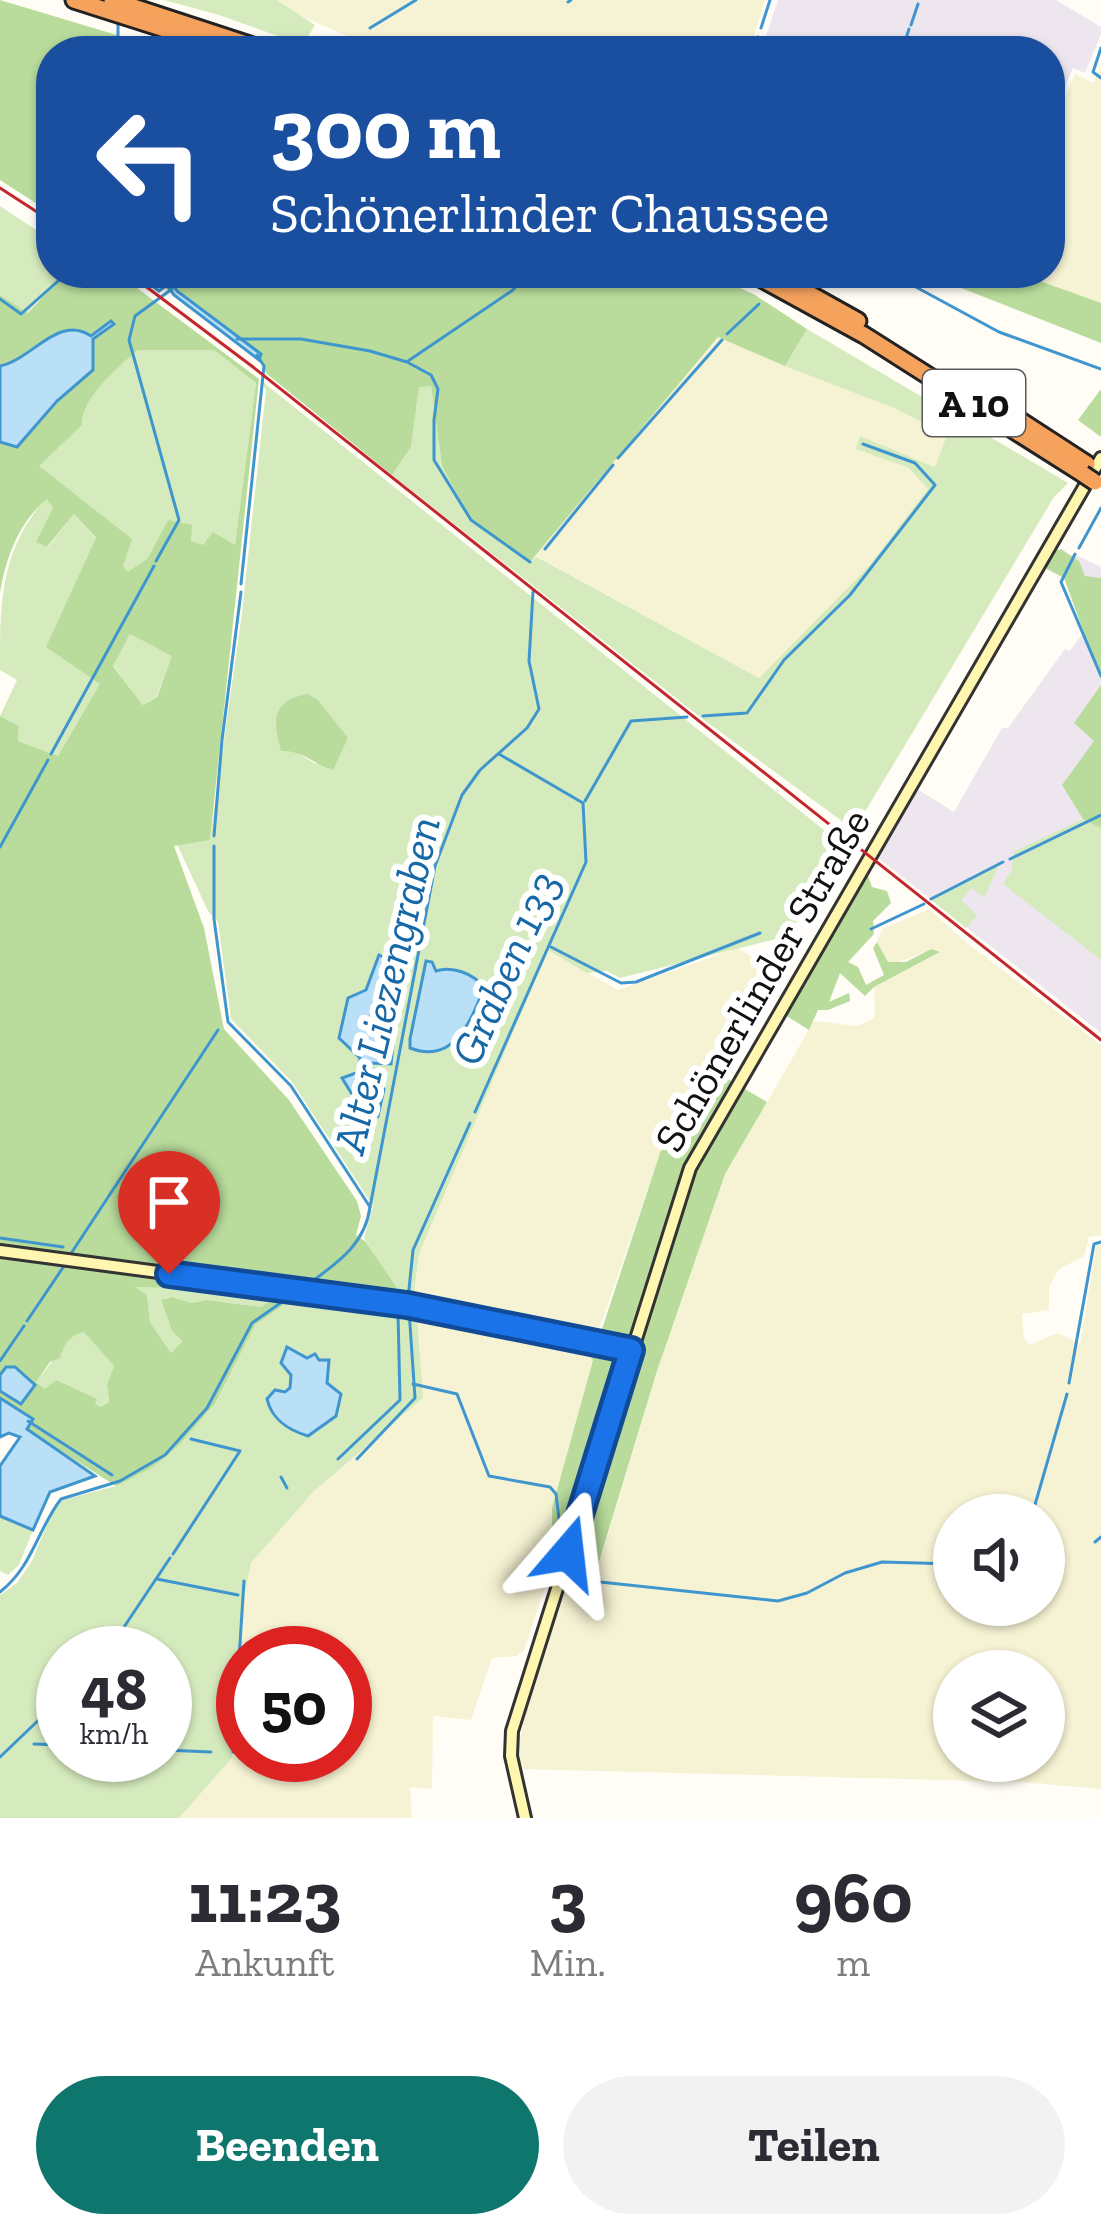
<!DOCTYPE html>
<html lang="de">
<head>
<meta charset="utf-8">
<style>
	body { margin:0; font-family:"Zilla Slab",serif; background:#f2f2f3; color:#2b2b33; height:100vh; display:flex; flex-direction:column; font-size:45px; white-space:nowrap }
	* { box-sizing:border-box; margin:0 }
	p { font-size:39px; color:#7c7c81 }
	.icon { flex:none; width:66px; height:66px; fill:none; stroke:currentColor; stroke-width:2; stroke-linecap:round; stroke-linejoin:round }
	.map { position:relative; height:1818px; overflow:hidden }
	.panel { display:flex; flex-direction:column; background:#fff; flex:1 }
	.panel>* { flex:none }
	.top-card { position:absolute; left:36px; top:36px; width:1029px; height:252px; border-radius:48px; box-shadow:0 3px 9px #0004; background:#1a4fa0; color:#fff; overflow:hidden }
	.controls { position:absolute; left:933px; top:1494px; display:grid; gap:24px }
	.controls a { display:grid; place-items:center; width:132px; height:132px; border-radius:50%; background:#fff; box-shadow:0 3px 9px #0004; font-size:60px }
	.speed { position:absolute; left:36px; top:1626px; display:flex; gap:24px; font-size:60px; font-weight:700; text-align:center }
	.speed>* { display:grid; place-content:center; width:156px; height:156px; border-radius:50%; background:#fff; box-shadow:0 3px 9px #0004; line-height:1 }
	.speed small { font-size:30px; font-weight:400 }
	.speed .limit { border:18px solid #d22; background:#fff; color:#111 }
	.pin { position:absolute; display:grid; place-items:center; width:102px; height:102px; color:#fff; margin:-123px -51px; border-radius:50% 50% 50% 0; rotate:-45deg; box-shadow:0 0 12px #0007 }
	.pin .icon { rotate:45deg }
	.me { position:absolute; width:132px; margin:-66px; rotate:17deg; stroke-linejoin:round; filter:drop-shadow(0 0 9px #0008) }
	.turn { display:flex; align-items:center; gap:42px; height:252px; padding:0 36px; font-size:54px }
	.turn .icon { width:156px; height:156px; stroke-width:2.5 }
	.turn b { display:block; font-size:84px; line-height:102px }
	.eta { display:flex; justify-content:space-evenly; align-items:center; height:204px; text-align:center }
	.eta b { font-size:72px; font-weight:700; line-height:84px }
	.cta { display:flex; gap:24px; margin-top:auto; padding:24px 36px }
	.cta a { flex:1; height:138px; border-radius:72px; background:#0f766e; color:#fff; font-size:48px; font-weight:700; line-height:138px; text-align:center }
	.cta a+a { background:#f2f2f3; color:#2b2b33 }
	.map>svg:first-child { display:block }
	.industrial { fill:#eee6ef }
	.farmland { fill:#f6f3d4; fill-rule:evenodd }
	.green { fill:#d5ebbd; fill-rule:evenodd }
	.forest { fill:#b9dc9c; fill-rule:evenodd }
	.water { fill:#b9e0f7; stroke:#3f96cf; stroke-width:3 }
	.lines { fill:none; stroke-linecap:round; stroke-linejoin:round }
	.stream { stroke:#3f96cf; stroke-width:3 }
	.secondary-casing { stroke:#333; stroke-width:16 }
	.highway-casing { stroke:#222; stroke-width:21 }
	.secondary { stroke:#fff6b0; stroke-width:10 }
	.highway { stroke:#f5a25d; stroke-width:15 }
	.rail { stroke:#c4262e; stroke-width:3 }
	.highway-bridge-casing { stroke:#222; stroke-width:21; stroke-linecap:butt }
	.highway-bridge { stroke:#f5a25d; stroke-width:15 }
	.route-casing { stroke:#114b97; stroke-width:30 }
	.route { stroke:#1a73e8; stroke-width:21 }
	.labels { text-anchor:middle; dominant-baseline:central; stroke-width:12; stroke-linejoin:round; paint-order:stroke }
	.shield { fill:#fff; stroke:#585858; stroke-width:3 }
	.shield-label { font-size:39px; font-weight:bold; fill:#111 }
	.street-label { font-size:42px; fill:#111; stroke:#fff }
	.water-label { font-size:45px; font-style:italic; fill:#1768a6; stroke:#fff }
</style>
</head>
<body>
<div class="map">
<svg width="1101" height="1818" viewBox="0 0 1101 1818">
	<rect width="100%" height="100%" fill="#fffdf5"/>
	<g class="industrial">
		<polygon points="778,0 1056,0 1101,27 1101,34 1085,73 1073,68 1050,120 1050,51 761,51"/>
		<polygon points="1076,555 1101,567 1101,1033 877,857 917,789 954,812 1002,728 1008,728 1065,649 1070,651 1085,630 1064,577"/>
	</g>
	<g class="farmland">
		<polygon points="277,0 765,0 749,51 383,51 303,17"/>
		<polygon points="1101,66 1101,303 1018,273 1050,273 1050,132 1075,74 1093,83"/>
		<polygon points="718,337 894,408 947,435 936,467 860,437 857,449 909,468 929,489 869,566 759,678 538,557 530,562"/>
		<path d="M 929,909 L 967,943 L 1101,1045 L 1101,1235 L 1089,1237 L 1084,1256 L 1058,1270 L 1049,1287 L 1049,1310 L 1022,1314 L 1024,1338 L 1029,1345 L 1058,1333 L 1080,1344 L 1096,1246 L 1101,1244 L 1101,1789 L 1021,1782 L 521,1769 L 517,1755 L 526,1709 L 566,1571 L 596,1575 L 656,1374 L 725,1174 L 814,1021 L 857,1026 L 871,1020 L 875,1016 L 874,987 L 937,954 L 931,949 L 895,964 L 888,962 L 877,942 L 882,929 ZM 954,1515 L 1044,1515 L 1044,1605 L 954,1605 ZM 954,1671 L 1044,1671 L 1044,1761 L 954,1761 Z"/>
		<polygon points="738,948 765,966 660,1153 597,1336 413,1302 419,1254 548,949 618,990"/>
		<path d="M 417,1316 L 584,1348 L 593,1360 L 552,1508 L 551,1569 L 524,1650 L 517,1656 L 492,1658 L 471,1720 L 433,1716 L 432,1789 L 410,1787 L 412,1818 L 179,1818 L 232,1758 L 243,1603 L 251,1562 L 313,1492 L 422,1399 ZM 243,1653 L 345,1653 L 345,1755 L 243,1755 Z"/>
	</g>
	<g class="green">
		<polygon points="164,0 277,0 315,25 303,45 219,15"/>
		<polygon points="0,206 51,240 51,273 65,273 27,313 0,295"/>
		<polygon points="807,329 1068,483 1054,497 854,830 704,720 392,475 411,447 419,386 431,386 442,466 530,562 537,557 759,678 869,566 928,489 909,468 856,449 860,436 935,467 947,435 894,408 785,366"/>
		<path d="M 138,350 L 214,350 L 256,383 L 235,546 L 213,533 L 203,546 L 191,541 L 148,558 L 128,573 L 38,466 L 82,425 C 82,397 117,367 138,350 Z"/>
		<path d="M 259,379 L 844,846 L 785,940 L 776,939 L 620,978 L 607,971 L 587,973 L 548,950 L 419,1254 L 413,1302 L 402,1299 L 364,1238 L 373,1206 L 292,1082 L 231,1019 L 218,922 L 208,911 L 176,842 L 210,839 L 242,613 L 266,390 ZM 318,700 L 348,739 L 316,764 L 293,750 ZM 379,955 L 368,1025 L 385,1037 L 393,1037 L 370,1062 L 368,1106 L 355,1099 L 343,1077 L 360,1072 L 360,1057 L 341,1026 L 348,998 L 366,990 Z"/>
		<path d="M 46,498 L 54,507 L 37,541 L 48,547 L 74,514 L 96,539 L 47,647 L 101,683 L 58,756 L 18,741 L 19,726 L 0,716 L 17,680 L 0,670 C 0,602 0,551 46,498 Z"/>
		<polygon points="130,634 173,656 156,697 143,705 113,665"/>
		<polygon points="1083,819 1101,828 1101,960 1003,884 1012,869 1013,852"/>
		<polygon points="1000,863 984,898 971,888 961,900 977,915 966,928 929,898"/>
		<polygon points="169,1151 188,1162 186,1178 168,1190 162,1174"/>
		<polygon points="132,1286 191,1288 276,1299 261,1307 208,1300 192,1303 172,1297 161,1300 172,1331 182,1343 171,1353 150,1322 147,1295"/>
		<path d="M 291,1300 L 417,1316 L 423,1398 L 313,1492 L 251,1563 L 243,1603 L 232,1758 L 179,1818 L 0,1818 L 0,1595 L 17,1583 L 32,1561 L 53,1510 L 63,1500 L 116,1486 L 181,1443 L 255,1325 ZM 298,1354 L 328,1360 L 327,1383 L 340,1394 L 336,1416 L 285,1392 L 290,1388 L 291,1375 L 281,1363 ZM 63,1653 L 165,1653 L 165,1755 L 63,1755 Z"/>
		<polygon points="85,1331 114,1366 107,1384 109,1402 101,1408 45,1389 36,1382 74,1334"/>
		<polygon points="0,1516 33,1530 19,1565 8,1575 0,1571"/>
	</g>
	<g class="forest">
		<polygon points="0,0 170,51 51,51 51,213 0,180"/>
		<path d="M 65,273 L 117,273 L 259,379 L 210,840 L 174,846 L 204,928 L 224,1029 L 289,1100 L 357,1201 L 361,1216 L 356,1235 L 366,1242 L 402,1296 L 402,1299 L 315,1288 L 296,1298 L 417,1316 L 291,1300 L 255,1325 L 215,1403 L 181,1443 L 153,1467 L 116,1486 L 26,1429 L 32,1419 L 0,1398 L 0,1391 L 21,1403 L 28,1394 L 6,1367 L 0,1375 L 0,716 L 19,726 L 18,741 L 58,756 L 100,684 L 46,647 L 96,538 L 74,514 L 47,547 L 36,542 L 53,508 L 47,499 C 19,522 6,557 0,593 L 0,442 L 17,447 L 57,401 L 93,370 L 93,340 L 62,330 L 15,363 L 0,366 L 0,295 L 28,313 ZM 138,350 L 214,350 L 256,383 L 235,545 L 213,532 L 203,545 L 191,541 L 192,525 L 168,520 L 148,558 L 128,572 L 123,566 L 132,539 L 39,466 L 82,425 C 82,397 118,367 138,350 ZM 130,634 L 172,656 L 157,697 L 143,705 L 113,666 ZM 169,1152 L 188,1162 L 186,1178 L 168,1189 L 162,1174 ZM 135,1287 L 191,1288 L 274,1299 L 261,1307 L 207,1300 L 192,1303 L 172,1297 L 161,1300 L 172,1331 L 182,1342 L 171,1353 L 150,1322 L 147,1295 ZM 84,1332 L 114,1366 L 107,1384 L 109,1402 L 101,1407 L 95,1404 L 97,1399 L 56,1380 L 45,1389 L 36,1382 L 50,1362 L 60,1358 C 64,1344 70,1335 84,1332 Z"/>
		<polygon points="145,273 709,273 755,295 807,329 785,366 718,337 530,562 471,520 442,466 431,386 419,387 411,447 392,475 267,374 259,360"/>
		<polygon points="923,273 1018,273 1101,303 1101,343"/>
		<polygon points="1101,389 1101,437 1078,420"/>
		<polygon points="1061,549 1079,561 1085,576 1101,578 1101,680 1064,578 1045,568 1054,551"/>
		<polygon points="1101,685 1101,828 1083,819 1062,785 1094,741 1074,723"/>
		<path d="M 307,694 L 318,700 L 348,738 L 333,770 C 313,764 303,750 281,751 C 273,721 271,701 307,694 Z"/>
		<polygon points="867,873 872,887 887,891 891,903 873,921 874,934 848,962 858,967 866,985 884,975 873,948 877,942 888,962 906,962 931,949 940,952 874,987 865,996 840,973 829,1002 849,993 850,1001 828,1010 818,1010 809,1030 785,1015"/>
		<polygon points="706,1066 767,1102 725,1174 656,1374 595,1575 552,1569 552,1508 593,1360 584,1348 582,1333 597,1336 603,1326 660,1153"/>
	</g>
	<g class="water">
		<polygon points="161,273 166,273 177,291 261,354 259,360 174,295 167,285 159,291 155,288 163,280"/>
		<path d="M 111,321 L 114,324 L 93,339 L 93,370 L 57,401 L 17,447 L 0,442 L 0,366 C 33,359 58,314 91,336 Z"/>
		<polygon points="379,955 404,966 395,1005 373,1004 369,1025 385,1037 394,1037 391,1064 370,1063 372,1073 384,1089 378,1116 355,1099 342,1078 359,1072 360,1058 339,1038 348,998 366,990"/>
		<path d="M 426,961 L 432,962 L 436,971 C 452,966 474,973 484,988 C 471,1021 454,1065 410,1048 L 410,1039 Z"/>
		<path d="M 287,1347 L 307,1358 L 315,1354 L 319,1360 L 329,1360 L 327,1383 L 341,1394 L 336,1416 L 308,1436 C 288,1430 272,1420 267,1399 L 275,1390 L 285,1392 L 290,1388 L 291,1375 L 281,1363 Z"/>
		<polygon points="6,1367 15,1367 35,1385 21,1404 0,1391 0,1375"/>
		<polygon points="0,1398 33,1419 27,1429 95,1476 50,1492 33,1530 0,1516 0,1466 20,1437 9,1433 0,1437"/>
	</g>
	<g class="lines">
		<g class="stream">
			<polyline points="568,2 571,0"/>
			<polyline points="911,25 918,4"/>
			<polyline points="370,28 416,0"/>
			<polyline points="761,28 770,0"/>
			<polyline points="1101,48 1093,72 1101,78"/>
			<polyline points="118,51 118,20"/>
			<polyline points="753,51 758,37"/>
			<polyline points="902,51 909,29"/>
			<polyline points="890,273 999,332 1101,369"/>
			<polyline points="0,299 21,314 67,273"/>
			<polyline points="727,334 759,304"/>
			<polyline points="237,339 301,339 370,351 407,362 431,375 438,389 434,420 434,460 471,520 530,562"/>
			<polyline points="408,361 513,290 526,273"/>
			<polyline points="618,458 722,340"/>
			<polyline points="1079,548 1101,508"/>
			<polyline points="545,549 613,465"/>
			<polyline points="1075,554 1061,582 1101,676"/>
			<polyline points="156,561 179,520 129,340 135,316 172,289"/>
			<polyline points="241,584 264,366 257,355"/>
			<polyline points="703,716 747,713 784,660 850,595 935,485 915,463 863,444"/>
			<polyline points="51,754 154,566"/>
			<polyline points="585,801 631,721 687,717"/>
			<polyline points="214,836 222,740 241,592"/>
			<path d="M 214,846 L 214,919 L 228,1022 L 291,1086 L 370,1207 C 365,1246 335,1264 306,1286"/>
			<polyline points="0,847 48,760"/>
			<polyline points="1010,859 1101,815"/>
			<polyline points="931,899 1003,862"/>
			<polyline points="871,929 924,904"/>
			<polyline points="551,947 621,983 636,982 760,933"/>
			<polyline points="475,1112 586,862 583,803 499,754"/>
			<polyline points="370,1207 435,866 462,795 480,770 527,728 539,709 529,661 533,592"/>
			<polyline points="0,1238 63,1247"/>
			<polyline points="72,1252 218,1030"/>
			<polyline points="408,1299 413,1250 470,1123"/>
			<polyline points="27,1321 64,1266"/>
			<polyline points="0,1361 24,1326"/>
			<polyline points="1069,1383 1094,1244 1101,1242"/>
			<polyline points="413,1384 457,1394 489,1476 550,1487 556,1494 561,1535"/>
			<polyline points="28,1421 112,1475"/>
			<polyline points="357,1459 415,1398 409,1310"/>
			<polyline points="281,1477 287,1488"/>
			<polyline points="1032,1515 1067,1394"/>
			<polyline points="1095,1542 1101,1537"/>
			<polyline points="173,1554 240,1451 191,1439"/>
			<polyline points="571,1563 576,1577 591,1581 778,1601 807,1593 845,1573 882,1562 954,1564"/>
			<polyline points="157,1579 238,1595"/>
			<path d="M 0,1592 C 33,1566 37,1530 61,1499 L 120,1481 L 165,1455 L 207,1408 L 252,1323 L 289,1297 L 398,1313 L 400,1400 L 338,1459"/>
			<polyline points="118,1636 170,1558"/>
			<polyline points="106,1653 113,1644"/>
			<polyline points="50,1710 63,1697"/>
			<polyline points="34,1744 63,1745"/>
			<polyline points="165,1750 211,1752"/>
			<polyline points="233,1752 244,1581"/>
			<polyline points="0,1757 46,1713"/>
		</g>
		<defs>
			<g id="secondary">
				<polyline points="0,1251 407,1305 631,1350"/>
				<polyline points="525,1818 511,1756 512,1731 690,1168 1101,458"/>
			</g>
			<g id="highway">
				<polyline points="74,0 234,51"/>
				<polyline points="112,0 268,51"/>
				<polyline points="751,273 864,335 1083,474"/>
				<polyline points="790,283 858,321"/>
				<polyline points="996,405 1087,464"/>
			</g>
		</defs>
		<use href="#secondary" class="secondary-casing"/>
		<use href="#highway" class="highway-casing"/>
		<use href="#secondary" class="secondary"/>
		<use href="#highway" class="highway"/>
		<g class="rail">
			<polyline points="0,188 51,221"/>
			<polyline points="128,273 253,367 1101,1040"/>
		</g>
		<defs>
			<polyline id="highway-bridge" points="1083,474 1095,482"/>
		</defs>
		<use href="#highway-bridge" class="highway-bridge-casing"/>
		<use href="#highway-bridge" class="highway-bridge"/>
	</g>
	<g class="lines">
		<defs>
			<polyline id="route" points="169,1274 407,1305 631,1350 568,1553"/>
		</defs>
		<use href="#route" class="route-casing"/>
		<use href="#route" class="route"/>
	</g>
	<g class="labels">
		<rect class="shield" x="923" y="370" width="102" height="66" rx="9"/>
		<g class="shield-label">
			<text x="974" y="403">A 10</text>
		</g>
		<g class="street-label">
			<text transform="translate(762 980) rotate(-60)">Schönerlinder Straße</text>
		</g>
		<g class="water-label">
			<text transform="translate(506 968) rotate(-66)">Graben 133</text>
			<text transform="translate(387 985) rotate(-77)">Alter Liezengraben</text>
		</g>
	</g>
</svg>
<div class="controls">
<a><svg class="icon" aria-label="sound" viewBox="0 0 24 24"><path d="M4 9h4l5-4v14l-5-4H4zM17 9q2 3 0 6"/></svg></a>
<a><svg class="icon" aria-label="layers" viewBox="0 0 24 24"><path d="M12 4l9 5-9 5-9-5zM3 14l9 5 9-5"/></svg></a>
</div>
<div class="speed"><div>48<small>km/h</small></div><div class="limit">50</div></div>
<div class="pin" style="left:169px;top:1274px;background:#d93025"><svg class="icon" aria-label="arrive" viewBox="0 0 24 24"><path d="M6 21V4h12l-3 4 3 4H6"/></svg></div>
<svg class="me" style="left:568px;top:1553px" viewBox="-20 -20 40 40"><path d="M0-17L14 15 0 8-14 15z" fill="#1a73e8" stroke="#fff" stroke-width="4"/></svg>
<div class="top-card">
<div class="turn"><svg class="icon" aria-label="left" viewBox="0 0 24 24"><path d="M17 20v-9H6M10 6l-5 5 5 5"/></svg><div><b>300 m</b>Schönerlinder Chaussee</div></div>
</div>
</div>
<section class="panel">
<div class="eta">
<div><b>11:23</b><p>Ankunft</p></div>
<div><b>3</b><p>Min.</p></div>
<div><b>960</b><p>m</p></div>
</div>
<div class="cta"><a>Beenden</a><a>Teilen</a></div>
</section>
</body>
</html>
